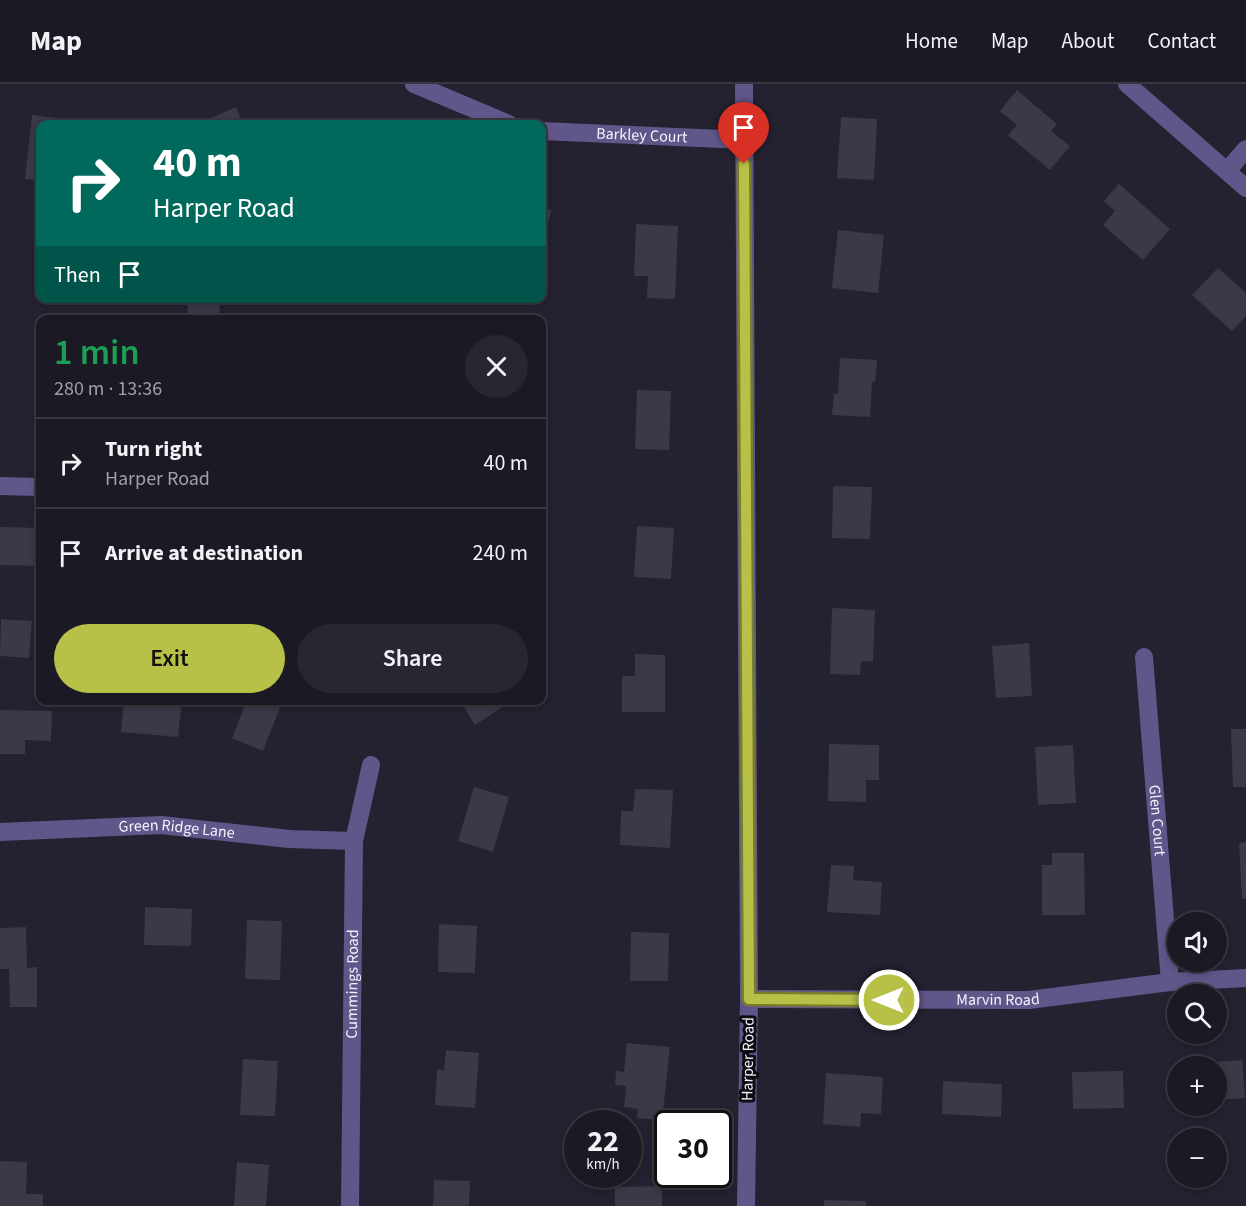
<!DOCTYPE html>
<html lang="en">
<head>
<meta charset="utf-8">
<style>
	body { margin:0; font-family:"Source Sans 3",sans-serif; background:#282631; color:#f1f3f6; height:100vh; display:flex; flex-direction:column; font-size:22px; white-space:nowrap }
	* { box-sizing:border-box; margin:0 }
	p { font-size:20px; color:#a0a0a6 }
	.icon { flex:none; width:33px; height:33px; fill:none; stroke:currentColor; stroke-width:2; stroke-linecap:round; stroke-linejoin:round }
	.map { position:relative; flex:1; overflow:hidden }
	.sheet { position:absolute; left:36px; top:231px; width:510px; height:390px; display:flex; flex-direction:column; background:#1b1924; border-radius:12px; box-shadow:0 3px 9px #0003,0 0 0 2px #393841 }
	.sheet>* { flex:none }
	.banner { position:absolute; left:36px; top:36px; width:510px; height:183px; border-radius:12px; box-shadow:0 3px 9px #0003,0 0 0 2px #393841; background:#00695c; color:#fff; overflow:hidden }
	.controls { position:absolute; left:1167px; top:828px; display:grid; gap:12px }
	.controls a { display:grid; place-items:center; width:60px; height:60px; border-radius:50%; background:#1b1924; box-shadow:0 3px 9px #0003,0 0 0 2px #393841; font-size:30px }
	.speed { position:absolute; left:564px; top:1026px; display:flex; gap:12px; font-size:30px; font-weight:700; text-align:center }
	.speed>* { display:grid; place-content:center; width:78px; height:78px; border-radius:50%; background:#1b1924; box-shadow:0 3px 9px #0003,0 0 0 2px #393841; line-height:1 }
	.speed small { font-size:15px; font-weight:400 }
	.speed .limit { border:3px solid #111; border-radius:9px; background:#fff; color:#111 }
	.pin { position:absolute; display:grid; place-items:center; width:51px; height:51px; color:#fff; margin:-62px -26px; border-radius:50% 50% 50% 0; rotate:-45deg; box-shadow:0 0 6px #0007 }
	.pin .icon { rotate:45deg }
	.me { position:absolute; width:66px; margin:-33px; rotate:270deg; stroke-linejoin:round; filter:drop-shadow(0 0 4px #0008) }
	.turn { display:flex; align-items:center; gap:21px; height:126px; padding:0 18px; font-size:27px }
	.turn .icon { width:78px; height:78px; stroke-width:2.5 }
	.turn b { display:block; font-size:42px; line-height:51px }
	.then { display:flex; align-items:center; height:57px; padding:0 18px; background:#0003; gap:12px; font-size:22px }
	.round { display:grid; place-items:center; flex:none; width:63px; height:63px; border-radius:32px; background:#282631 }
	.head { display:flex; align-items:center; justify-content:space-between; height:102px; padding:0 18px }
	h1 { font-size:36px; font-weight:600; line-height:45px; color:#1e9e55 }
	.action { display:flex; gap:12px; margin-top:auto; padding:12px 18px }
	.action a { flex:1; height:69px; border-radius:36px; background:#b8c147; color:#111; font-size:24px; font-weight:600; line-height:69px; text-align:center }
	.action a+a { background:#282631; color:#f1f3f6 }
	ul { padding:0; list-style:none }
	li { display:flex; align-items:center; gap:18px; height:90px; padding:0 18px; border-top:2px solid #393841 }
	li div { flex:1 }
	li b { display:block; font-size:22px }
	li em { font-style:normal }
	header { display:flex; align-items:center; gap:36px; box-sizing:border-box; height:84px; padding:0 30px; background:#1b1924; border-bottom:2px solid #393841 }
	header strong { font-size:28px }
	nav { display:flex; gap:33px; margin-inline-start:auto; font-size:21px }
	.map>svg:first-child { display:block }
	.building { fill:#3b3848 }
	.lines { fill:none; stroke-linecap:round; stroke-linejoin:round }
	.minor { stroke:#615689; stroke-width:18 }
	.route-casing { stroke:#787d2e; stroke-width:15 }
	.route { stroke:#b8c147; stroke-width:10 }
	.labels { text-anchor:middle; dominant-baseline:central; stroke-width:6; stroke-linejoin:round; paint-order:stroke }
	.street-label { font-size:16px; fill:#f2f1fb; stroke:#0d0c12 }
</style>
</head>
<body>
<header>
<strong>Map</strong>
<nav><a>Home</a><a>Map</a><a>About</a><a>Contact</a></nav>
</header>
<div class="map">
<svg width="1246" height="1122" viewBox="0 0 1246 1122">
	<rect width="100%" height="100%" fill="#242130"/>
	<g class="building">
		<polygon points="1017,6 1057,40 1051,47 1070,62 1050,86 1008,51 1017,41 1000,27"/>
		<polygon points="236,23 243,40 201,40 200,39"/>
		<polygon points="32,31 80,37 80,40 40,40 40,96 25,95"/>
		<polygon points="841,33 877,35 874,96 837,94"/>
		<polygon points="1119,100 1170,145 1143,176 1103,141 1115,127 1104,117"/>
		<polygon points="542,124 551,126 543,163 542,162"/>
		<polygon points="636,140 678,142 675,215 647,214 648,192 634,192"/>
		<polygon points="838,146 884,151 878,209 832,204"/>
		<polygon points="1218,184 1246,209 1246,232 1232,247 1192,211"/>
		<polygon points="188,214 227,214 227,218 220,217 219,236 187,236"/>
		<polygon points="840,274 877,276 875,298 872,298 870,333 832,331 834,310 838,310"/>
		<polygon points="637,306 671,307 669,366 635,365"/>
		<polygon points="833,402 872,403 870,455 832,454"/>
		<polygon points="637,442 674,444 671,495 634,493"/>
		<polygon points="0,443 40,444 40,482 0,481"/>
		<polygon points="832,524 875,526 873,578 861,577 860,591 830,590"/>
		<polygon points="1,535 32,537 29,574 0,572"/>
		<polygon points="1029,559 1032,612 996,614 992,562"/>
		<polygon points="635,570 665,571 665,628 622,628 622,592 635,592"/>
		<polygon points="124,616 182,616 178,653 121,648"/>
		<polygon points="247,616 283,616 263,667 232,654"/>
		<polygon points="460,616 504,616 507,620 475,641"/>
		<polygon points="0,626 52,627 51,657 25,656 25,670 0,670"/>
		<polygon points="1231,645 1246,645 1246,703 1233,703"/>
		<polygon points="829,660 879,661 879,696 866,696 866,718 828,717"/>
		<polygon points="1073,661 1076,719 1038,721 1035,663"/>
		<polygon points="474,703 509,713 493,768 458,757"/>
		<polygon points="635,705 673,706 670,764 620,761 621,727 633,727"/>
		<polygon points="1246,758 1246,815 1242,815 1239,759"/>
		<polygon points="1052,769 1084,769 1085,831 1042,831 1042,781 1052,781"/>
		<polygon points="831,781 854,782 853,796 882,798 880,831 827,828"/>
		<polygon points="145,823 192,825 191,862 144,861"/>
		<polygon points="247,836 282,837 280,896 245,895"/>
		<polygon points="439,840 477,842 475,889 438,888"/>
		<polygon points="26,843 27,884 37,883 37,923 10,923 9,885 0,885 0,844"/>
		<polygon points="631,848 669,849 668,897 630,897"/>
		<polygon points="627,959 670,963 662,1036 637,1034 638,1025 624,1023 626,1002 615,1001 616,987 624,988"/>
		<polygon points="446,966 479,969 475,1024 435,1021 437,986 444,986"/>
		<polygon points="243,975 278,977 275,1032 240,1031"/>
		<polygon points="1242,976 1245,1014 1216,1016 1216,982 1191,982 1190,980"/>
		<polygon points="1123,987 1124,1024 1073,1025 1072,988"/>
		<polygon points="826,989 883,993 881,1030 861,1029 860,1043 823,1040"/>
		<polygon points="943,997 1002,1000 1001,1033 942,1030"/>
		<polygon points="0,1077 27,1078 26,1110 43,1110 43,1122 0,1122"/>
		<polygon points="237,1078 269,1081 266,1122 234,1122"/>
		<polygon points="434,1096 470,1097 469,1122 433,1122"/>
		<polygon points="662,1102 662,1122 615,1122 615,1103"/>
		<polygon points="824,1116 866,1117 866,1122 824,1122"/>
	</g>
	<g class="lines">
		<g class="minor">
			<polyline points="414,0 509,40"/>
			<polyline points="744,0 749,915 746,1122"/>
			<polyline points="1127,0 1246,104"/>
			<path id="s1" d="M 542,47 L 744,56"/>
			<polyline points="1227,87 1246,65"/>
			<polyline points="0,402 40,403"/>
			<path id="s2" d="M 1144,573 L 1170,898"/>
			<path id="s3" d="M 0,748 L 161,741 L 289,755 L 354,757"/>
			<path id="s4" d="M 749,915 L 1029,916 L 1170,898 L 1246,894"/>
			<path id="s5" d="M 350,1122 L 354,757 L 371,681"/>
		</g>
	</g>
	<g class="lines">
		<defs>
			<polyline id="route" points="744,80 749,915 889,916"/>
		</defs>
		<use href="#route" class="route-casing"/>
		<use href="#route" class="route"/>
	</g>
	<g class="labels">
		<g class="street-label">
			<text stroke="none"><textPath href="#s1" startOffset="100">Barkley Court</textPath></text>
			<text stroke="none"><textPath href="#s2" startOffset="164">Glen Court</textPath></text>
			<text stroke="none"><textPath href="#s3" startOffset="177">Green Ridge Lane</textPath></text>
			<text stroke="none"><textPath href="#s5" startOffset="222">Cummings Road</textPath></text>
			<text stroke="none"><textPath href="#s4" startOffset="249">Marvin Road</textPath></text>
			<text transform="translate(748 975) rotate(-89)">Harper Road</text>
		</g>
	</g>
</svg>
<div class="controls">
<a><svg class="icon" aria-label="sound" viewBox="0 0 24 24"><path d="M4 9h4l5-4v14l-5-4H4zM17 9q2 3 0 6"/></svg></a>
<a><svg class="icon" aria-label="search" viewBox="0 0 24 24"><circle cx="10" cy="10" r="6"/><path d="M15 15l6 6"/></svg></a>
<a>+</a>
<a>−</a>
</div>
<div class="speed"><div>22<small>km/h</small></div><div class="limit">30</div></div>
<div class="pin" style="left:744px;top:80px;background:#d93025"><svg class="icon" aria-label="arrive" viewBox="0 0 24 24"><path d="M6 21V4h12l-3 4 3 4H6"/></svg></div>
<svg class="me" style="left:889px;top:916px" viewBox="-20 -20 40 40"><circle r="17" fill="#b8c147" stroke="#fff" stroke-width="3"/><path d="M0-11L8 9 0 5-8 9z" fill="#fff"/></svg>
<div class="banner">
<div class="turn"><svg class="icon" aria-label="right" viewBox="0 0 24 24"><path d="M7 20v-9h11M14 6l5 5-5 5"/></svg><div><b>40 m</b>Harper Road</div></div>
<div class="then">Then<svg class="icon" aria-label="arrive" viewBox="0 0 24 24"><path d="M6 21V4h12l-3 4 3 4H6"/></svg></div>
</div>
<section class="sheet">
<div class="head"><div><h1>1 min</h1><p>280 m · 13:36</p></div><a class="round"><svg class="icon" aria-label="close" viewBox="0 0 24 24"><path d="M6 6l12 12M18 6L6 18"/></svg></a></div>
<ul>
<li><svg class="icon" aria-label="right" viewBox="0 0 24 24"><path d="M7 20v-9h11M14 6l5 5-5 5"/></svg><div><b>Turn right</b><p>Harper Road</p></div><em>40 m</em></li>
<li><svg class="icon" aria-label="arrive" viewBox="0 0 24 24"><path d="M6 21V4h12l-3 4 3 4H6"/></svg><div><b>Arrive at destination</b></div><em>240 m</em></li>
</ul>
<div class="action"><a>Exit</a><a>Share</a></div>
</section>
</div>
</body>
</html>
